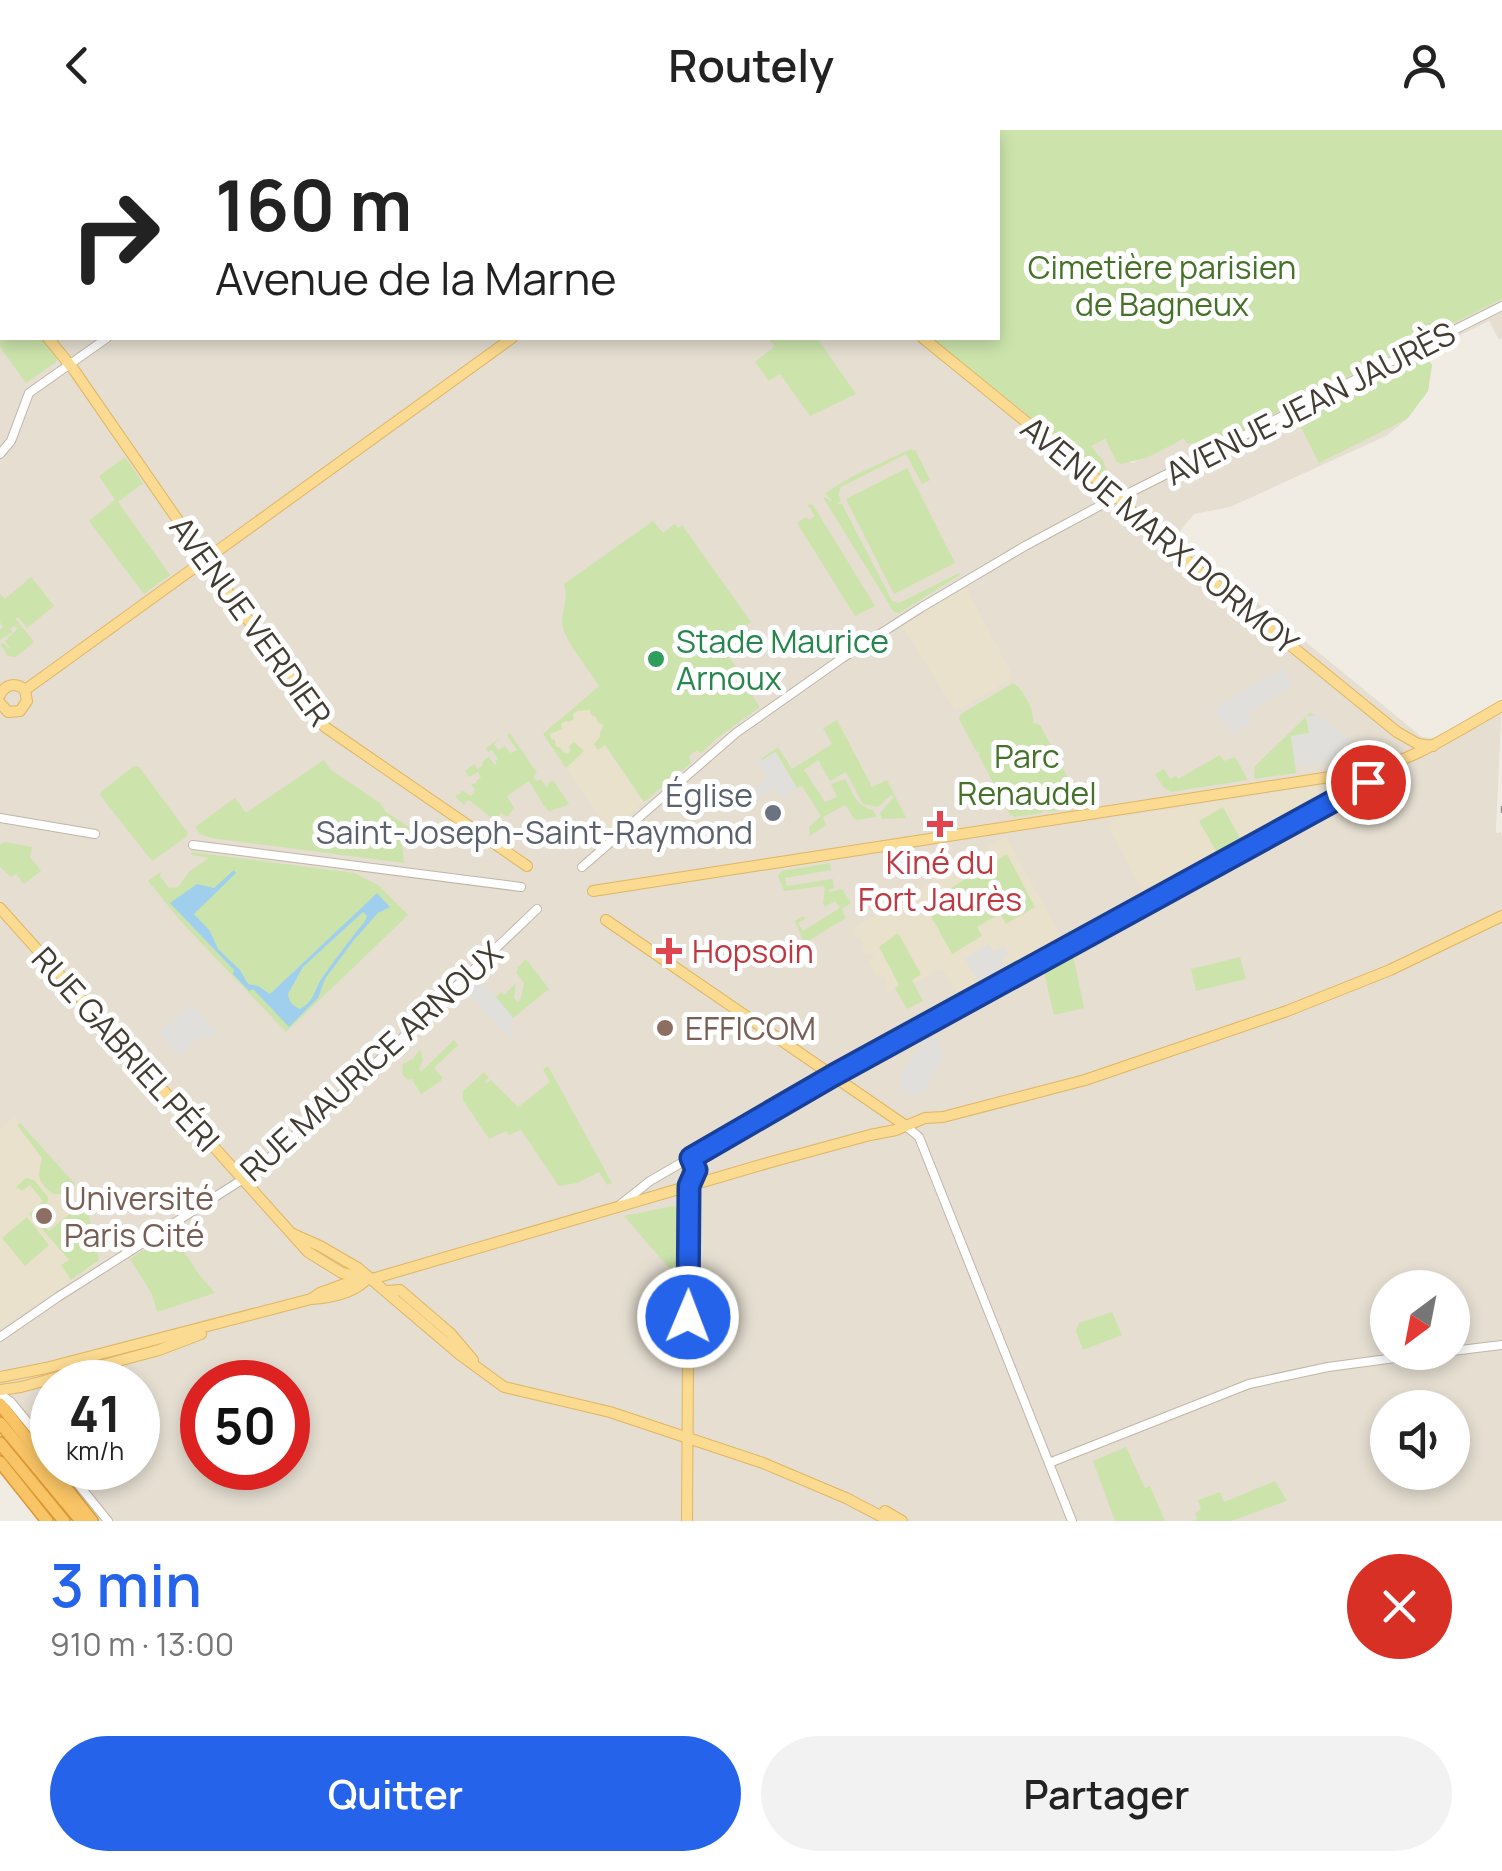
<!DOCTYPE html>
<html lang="fr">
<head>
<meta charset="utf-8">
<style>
	body { margin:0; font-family:Manrope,sans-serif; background:#f2f2f2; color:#222; height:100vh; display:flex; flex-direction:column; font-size:38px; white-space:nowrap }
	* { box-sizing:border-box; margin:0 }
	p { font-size:32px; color:#767676 }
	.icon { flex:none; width:55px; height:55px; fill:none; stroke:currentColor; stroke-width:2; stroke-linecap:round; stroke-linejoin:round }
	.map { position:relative; height:1391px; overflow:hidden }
	.drawer { display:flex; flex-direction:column; background:#fff; flex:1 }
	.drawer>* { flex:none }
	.banner { position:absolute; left:0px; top:0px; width:1000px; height:210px; box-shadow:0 5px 15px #0003; background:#fff; color:#222; overflow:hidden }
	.needle { width:65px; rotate:212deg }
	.fabs { position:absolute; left:1370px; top:1140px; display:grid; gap:20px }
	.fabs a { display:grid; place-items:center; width:100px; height:100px; border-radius:50%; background:#fff; box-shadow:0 5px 15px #0003; font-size:50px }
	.speed { position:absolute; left:30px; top:1230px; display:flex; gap:20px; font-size:50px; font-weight:700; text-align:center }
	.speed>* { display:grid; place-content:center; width:130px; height:130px; border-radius:50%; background:#fff; box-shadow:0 5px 15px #0003; line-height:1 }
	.speed small { font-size:25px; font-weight:400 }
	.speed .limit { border:15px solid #d22; background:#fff; color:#111 }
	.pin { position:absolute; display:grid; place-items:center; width:85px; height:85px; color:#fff; margin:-42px; border:5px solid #fff; border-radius:50%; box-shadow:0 2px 10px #0007 }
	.me { position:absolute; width:110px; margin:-55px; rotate:1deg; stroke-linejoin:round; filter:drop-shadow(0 0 8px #0008) }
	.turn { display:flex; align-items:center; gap:35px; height:210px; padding:0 50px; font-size:45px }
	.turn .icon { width:130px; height:130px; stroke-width:2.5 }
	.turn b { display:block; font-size:70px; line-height:85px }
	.round { display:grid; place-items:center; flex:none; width:105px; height:105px; border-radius:52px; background:#f2f2f2 }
	.summary { display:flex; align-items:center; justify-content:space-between; height:170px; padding:0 50px }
	h1 { font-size:60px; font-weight:600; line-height:75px; color:#2563eb }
	.primary-button { display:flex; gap:20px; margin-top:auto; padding:20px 50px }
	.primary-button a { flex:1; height:115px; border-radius:60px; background:#2563eb; color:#fff; font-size:40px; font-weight:600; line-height:115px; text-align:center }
	.primary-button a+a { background:#f2f2f2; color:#222 }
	header { display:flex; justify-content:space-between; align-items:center; height:130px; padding:0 50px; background:#fff; font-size:45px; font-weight:600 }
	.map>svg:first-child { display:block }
	.residential { fill:#e5ded1; fill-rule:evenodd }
	.education { fill:#eae1cd }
	.green { fill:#cce4ac }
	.parking { fill:#e1dfdb }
	.water { fill:#9fcfed; fill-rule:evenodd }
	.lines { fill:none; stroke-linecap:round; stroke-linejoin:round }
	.minor-casing { stroke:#bfb6a9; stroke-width:10 }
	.major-casing { stroke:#dfb662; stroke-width:12 }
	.highway-casing { stroke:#d89836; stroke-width:14 }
	.minor { stroke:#fff; stroke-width:8 }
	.major { stroke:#fbda91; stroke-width:10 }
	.highway { stroke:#f9c465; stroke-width:11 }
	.rail { stroke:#939393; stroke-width:2.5; stroke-dasharray:12 12; stroke-linecap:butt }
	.route-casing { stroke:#184099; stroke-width:25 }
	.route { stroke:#2563eb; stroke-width:18 }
	.leisure-dot { fill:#2e9e5b; stroke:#fff; stroke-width:4 }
	.worship-dot { fill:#6b7280; stroke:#fff; stroke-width:4 }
	.health-dot { fill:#e0444e; stroke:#fff; stroke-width:4 }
	.education-dot { fill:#8d6e63; stroke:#fff; stroke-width:4 }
	.labels { text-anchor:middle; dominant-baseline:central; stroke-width:10; stroke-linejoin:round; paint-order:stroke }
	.park-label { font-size:32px; fill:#467129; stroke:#fff }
	.street-label { font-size:32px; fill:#423c33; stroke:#fff }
	.leisure-label { font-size:32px; fill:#27864d; stroke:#fff; text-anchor:start }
	.worship-label { font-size:32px; fill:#5b616d; stroke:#fff; text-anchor:end }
	.health-label { font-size:32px; fill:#be3a42; stroke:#fff }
	.education-label { font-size:32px; fill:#785e54; stroke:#fff; text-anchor:start }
</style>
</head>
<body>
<header><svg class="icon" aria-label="back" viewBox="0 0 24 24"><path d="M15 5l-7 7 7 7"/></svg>Routely<svg class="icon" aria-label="person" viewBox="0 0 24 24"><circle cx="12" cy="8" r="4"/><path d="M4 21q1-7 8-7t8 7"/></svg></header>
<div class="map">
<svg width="1502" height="1391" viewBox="0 0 1502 1391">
	<rect width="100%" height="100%" fill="#f1ece3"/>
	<path class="residential" d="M 0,0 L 678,0 L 681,2 L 2,2 L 2,208 L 932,208 L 1109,351 L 1099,325 L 1090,316 L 1105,309 L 1112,323 L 1132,333 L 1185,309 L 1194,312 L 1199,322 L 1502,169 L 1502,208 L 1499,210 L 1489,191 L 1424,223 L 1432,235 L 1428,261 L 1407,289 L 1386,306 L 1230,377 L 1194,384 L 1176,406 L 1422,607 L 1438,608 L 1502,571 L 1496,699 L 1496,703 L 1501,702 L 1502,707 L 1502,1391 L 98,1391 L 57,1338 L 138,1338 L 138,1252 L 52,1252 L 52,1332 L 0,1273 ZM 1388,1158 L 1452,1158 L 1452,1222 L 1388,1222 ZM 202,1252 L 288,1252 L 288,1338 L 202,1338 ZM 1388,1278 L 1452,1278 L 1452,1342 L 1388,1342 Z"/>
	<g class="education">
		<polygon points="964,458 967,459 1012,544 1011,549 958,580 954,579 904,499 905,494"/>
		<polygon points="585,568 607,599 605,616 644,672 609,702 543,604"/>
		<polygon points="1339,652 1342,658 1146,767 1110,700 1111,693 1115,688"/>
		<polygon points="1006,706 1063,810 1061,813 960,869 942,838 914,853 911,850 888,862 885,856 887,854 882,844 876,846 869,831 874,828 871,822 865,824 861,817 864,815 860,807 856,808 852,799"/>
		<polygon points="14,987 84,1065 99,1130 96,1135 0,1199 0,999"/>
	</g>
	<g class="green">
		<polygon points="678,0 1502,0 1502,169 1199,322 1194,312 1188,314 1184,309 1146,328 1121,334 1116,331 1105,309 1091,316 1104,332 1110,352 932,208 998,208 998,2 681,2"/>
		<polygon points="2,197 2,208 41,208 57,228 56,232 26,253 0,217 0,199"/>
		<polygon points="768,208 817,208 856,264 810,286 780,244 769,251 755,232 773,218 774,215"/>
		<polygon points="1423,223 1432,235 1428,261 1407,289 1319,333 1296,287"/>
		<polygon points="911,319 916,321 930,350 922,354 906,324 841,357 838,365 841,371 836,374 842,374 892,471 899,473 959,443 960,445 899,483 894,482 824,369 824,367 833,372 825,363 853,346"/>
		<polygon points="125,327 143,353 118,372 170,445 144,464 89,391 115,370 99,346"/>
		<polygon points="907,338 955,433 894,464 846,369"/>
		<polygon points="807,374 813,375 875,476 855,486 797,393 806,387 809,390 815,386"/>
		<path d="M 653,391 L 663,403 L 675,394 L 678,398 L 682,395 L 751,492 L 724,511 L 722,517 L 738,540 L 736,542 L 760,577 L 716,609 L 701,623 L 697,620 L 689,626 L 691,633 L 644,672 L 605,615 L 598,620 L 594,614 L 600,607 L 600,602 L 603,598 L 602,594 L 597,592 L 596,587 L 591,585 L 590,580 L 577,581 L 573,584 L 574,589 L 569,592 L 565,591 L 561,594 L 562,599 L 550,604 L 551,609 L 555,610 L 556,616 L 561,618 L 563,622 L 567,624 L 570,621 L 569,616 L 574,612 L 584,621 L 566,638 L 543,604 L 599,556 C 590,541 569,516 564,501 C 558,485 570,469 564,454 Z"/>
		<polygon points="31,447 54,476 27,498 19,488 15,488 34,512 16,527 8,526 0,514 4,513 12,521 5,511 18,498 14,496 10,499 12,502 0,510 0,500 3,497 0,492 0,464 5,469"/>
		<path d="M 1013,553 C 1024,559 1035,582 1033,593 L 1040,595 L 1081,672 L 1079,677 L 1051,682 L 1044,680 L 1042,683 L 1015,687 L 1010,685 L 979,626 L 980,623 L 976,621 L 959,589 L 961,584 Z"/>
		<polygon points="1310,583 1315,585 1306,587 1309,603 1291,606 1296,643 1254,649 1255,636"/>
		<path d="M 837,590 L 872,657 L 887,650 L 906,688 L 882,689 L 880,683 L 894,667 L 891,665 L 878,677 L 863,674 L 846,642 L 830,651 L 818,630 L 804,640 L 825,672 L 837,667 L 831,654 L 845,649 C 854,665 855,675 873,680 L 877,687 L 855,690 L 845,675 L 823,687 L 826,695 L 810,706 L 809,697 L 821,686 L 802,656 L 797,658 L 776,622 L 762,630 L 761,629 L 778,617 L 792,639 L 832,614 L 823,598 Z"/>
		<path d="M 510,603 L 537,643 L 533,646 L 536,651 L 541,649 L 547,658 L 548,654 L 553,650 L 569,674 C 561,679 556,677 550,682 L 544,676 L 529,651 L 507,666 L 514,678 L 507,687 L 501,683 L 495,691 L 469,670 L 466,671 L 464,675 L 455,666 L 463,661 L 471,666 L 475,660 L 471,654 L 477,653 L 476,651 L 481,647 L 478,642 L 469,647 L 465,641 L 474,634 L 478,639 L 482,636 L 483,631 L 489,627 L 495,635 L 497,634 L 495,631 L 498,629 L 492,620 L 488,622 L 486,618 L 500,608 L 494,614 L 498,620 L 505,616 L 510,623 L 517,620 L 507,605 Z"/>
		<polygon points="1220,625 1224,631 1235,627 1248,650 1171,662 1163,657 1155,644 1164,639 1170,649 1176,646 1178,649"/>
		<polygon points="324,630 331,640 380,673 386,682 409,697 411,713 402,712 404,733 211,708 200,704 195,697 235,668 246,683"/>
		<polygon points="134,636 139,637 188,703 186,707 152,731 100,665 102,661"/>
		<polygon points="1223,677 1241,710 1217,723 1199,691"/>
		<polygon points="4,712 32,717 30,727 41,741 24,754 16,744 11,747 0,737 0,715"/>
		<polygon points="192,722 355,743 378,755 408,785 286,902 184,795 148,751 162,741 160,746 169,758 178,757 189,742 209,728 191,725"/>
		<polygon points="1007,724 1035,777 1006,794 1000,784 977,797 982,806 952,824 924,774"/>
		<polygon points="830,733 831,740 785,748 787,756 833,749 834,758 829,760 830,762 842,759 851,773 842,779 846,788 808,811 803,810 795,791 803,786 805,789 798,793 803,801 840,778 835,771 825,777 823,773 825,758 823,756 784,761 778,746 781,741"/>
		<polygon points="898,803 921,844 912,850 923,871 907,879 895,858 899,855 879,817"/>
		<polygon points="1073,825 1084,878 1054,885 1044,842"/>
		<polygon points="1240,827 1246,849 1196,861 1191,839"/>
		<polygon points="526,829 549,859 513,888 496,867 501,862 504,865 516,853 514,868 518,872 521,868 524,853 516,843 518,840 517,838"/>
		<path d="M 454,910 L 458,915 L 434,938 L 442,947 L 441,951 L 421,964 L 412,949 L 408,950 L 402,944 L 403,934 L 413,929 L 420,920 C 424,928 423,932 419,939 L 421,942 Z"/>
		<polygon points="548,936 612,1053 607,1055 599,1042 577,1053 559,1056 521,1000 509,1005 506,1001 489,1009 463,970 463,961 484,942 489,948 485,951 486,954 491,950 518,977 550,952 543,939"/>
		<path d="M 20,993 L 75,1054 L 62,1064 L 53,1064 C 36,1051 38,1046 42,1028 L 17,995 Z"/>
		<polygon points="26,1048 34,1050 48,1067 47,1076 36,1087 49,1101 80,1075 77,1072 84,1065 99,1130 71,1150 61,1135 69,1130 29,1084 43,1071 30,1055 22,1061 16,1057"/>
		<polygon points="673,1076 680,1079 683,1084 683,1154 624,1086"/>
		<polygon points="27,1087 49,1115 25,1136 2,1108"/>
		<polygon points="171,1103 201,1147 215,1163 157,1182 152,1164 130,1129"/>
		<polygon points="1112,1182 1122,1205 1083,1220 1076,1201 1079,1193"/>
		<polygon points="1126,1317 1145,1358 1150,1356 1165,1391 1115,1391 1093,1331"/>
		<polygon points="1275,1351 1287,1371 1231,1391 1193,1391 1197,1389 1195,1383 1201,1380 1198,1370 1220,1362 1224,1372"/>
	</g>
	<g class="parking">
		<polygon points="1283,538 1293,556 1248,582 1253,592 1233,604 1226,593 1223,594 1213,579"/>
		<polygon points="1318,585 1355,615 1357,627 1296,637 1291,606 1309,603 1306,587"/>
		<polygon points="775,622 797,658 782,668 774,658 739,681 733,672 768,649 758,633"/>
		<polygon points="989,814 994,822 1004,816 1009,824 1004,827 1003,831 1009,842 982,857 964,828"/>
		<polygon points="477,844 513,888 510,896 515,902 510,907 463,859"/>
		<polygon points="191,873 217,902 212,907 200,907 180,926 159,903"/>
		<polygon points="932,906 941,911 938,917 946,922 922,963 918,961 914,967 900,958 903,952 899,949 924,908 929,911"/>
	</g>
	<path class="water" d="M 234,740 L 236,743 L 194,784 L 210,801 L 218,819 L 240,840 L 248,854 L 258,856 L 270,864 L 377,763 L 390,777 L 378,783 L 354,810 L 325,849 L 318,868 L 289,897 L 253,859 L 249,861 L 233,844 L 234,840 L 170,773 L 197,754 L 214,758 ZM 363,782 L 367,786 L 365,791 C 351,808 337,827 324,845 C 314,858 316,870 300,879 C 293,876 289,872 288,864 L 303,837 Z"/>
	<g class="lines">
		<defs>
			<g id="minor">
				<polyline points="396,2 399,0"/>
				<polyline points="0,324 11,311 29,263 107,208"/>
				<polyline points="0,688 95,704"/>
				<polyline points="193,715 521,757"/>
				<polyline points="582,737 736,603 841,529 922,477 1025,416 1105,373 1131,362 1502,176"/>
				<polyline points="906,996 919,1007 1072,1391"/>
				<polyline points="621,1074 650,1051 833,945 1368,651"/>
				<polyline points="0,1207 58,1167 251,1044 376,933 537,779"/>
				<polyline points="1452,1221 1502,1215"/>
				<polyline points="0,1264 11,1272 52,1322"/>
				<polyline points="1049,1333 1249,1254 1328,1237 1440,1222"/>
				<polyline points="65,1338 108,1391"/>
			</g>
			<g id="major">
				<polyline points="668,0 671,2"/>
				<polyline points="0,146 2,150"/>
				<polyline points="48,208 74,240 213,441 325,597 527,736"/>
				<polyline points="923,208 1105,356 1170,417 1397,602 1418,614 1433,616"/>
				<polyline points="25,560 512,208"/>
				<path d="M 0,565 C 5,554 16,552 25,560"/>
				<polyline points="0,573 8,582 20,581 27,571 25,560"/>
				<polyline points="1349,646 1368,651 1384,644"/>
				<path d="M 593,761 L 1362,642 C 1416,630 1455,602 1502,576"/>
				<polyline points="0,778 308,1122 342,1143 362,1147"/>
				<polyline points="606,790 906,996"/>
				<polyline points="293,1104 320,1116 358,1138 459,1224 504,1257 610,1282 763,1333 846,1368 890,1391"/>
				<polyline points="387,1161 400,1160 450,1203 473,1230"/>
				<polyline points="311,1169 320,1163 353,1151 372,1149 771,1032 870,1005 896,1000 925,988 943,987 1085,950 1287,881 1390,840 1502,786"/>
				<path d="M 0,1247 L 46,1238 L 311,1169 C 330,1168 350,1164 364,1152"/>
				<polyline points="0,1260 21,1257 159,1220 201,1204"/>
				<polyline points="885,1381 902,1391"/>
				<polyline points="687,1391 689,1075 687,1043 691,1028"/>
			</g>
			<g id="highway">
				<polyline points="0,1274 92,1391"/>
				<polyline points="0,1293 81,1391"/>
				<polyline points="0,1313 64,1391"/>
				<polyline points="0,1332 47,1391"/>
			</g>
		</defs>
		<use href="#minor" class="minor-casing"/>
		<use href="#major" class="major-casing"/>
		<use href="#highway" class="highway-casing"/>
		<use href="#minor" class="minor"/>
		<use href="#major" class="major"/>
		<use href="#highway" class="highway"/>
		<polyline class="rail" points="1502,676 1502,683"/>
	</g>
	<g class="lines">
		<defs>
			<polyline id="route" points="688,1187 689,1056 696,1040 691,1028 834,945 1368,652"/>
		</defs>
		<use href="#route" class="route-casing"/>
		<use href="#route" class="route"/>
	</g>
	<circle class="leisure-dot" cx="656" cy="529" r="10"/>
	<circle class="worship-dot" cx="773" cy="683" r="10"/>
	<g class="health-dot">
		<path d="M935 679h10v10h10v10h-10v10h-10v-10h-10v-10h10z"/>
		<path d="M664 806h10v10h10v10h-10v10h-10v-10h-10v-10h10z"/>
	</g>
	<g class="education-dot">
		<circle cx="665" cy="898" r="10"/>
		<circle cx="44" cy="1086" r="10"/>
	</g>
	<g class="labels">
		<g class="park-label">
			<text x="1162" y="137">Cimetière parisien<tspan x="1162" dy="37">de Bagneux</tspan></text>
			<text x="1027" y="626">Parc<tspan x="1027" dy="37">Renaudel</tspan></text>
		</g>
		<g class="street-label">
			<text transform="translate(1310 273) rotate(-27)">AVENUE JEAN JAURÈS</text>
			<text transform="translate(1160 405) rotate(40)">AVENUE MARX DORMOY</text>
			<text transform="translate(251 491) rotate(54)">AVENUE VERDIER</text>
			<text transform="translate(126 919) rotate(48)">RUE GABRIEL PÉRI</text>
			<text transform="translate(371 931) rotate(-42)">RUE MAURICE ARNOUX</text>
		</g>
		<g class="leisure-label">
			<text x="676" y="511">Stade Maurice<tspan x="676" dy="37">Arnoux</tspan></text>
		</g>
		<g class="worship-label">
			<text x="753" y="665">Église<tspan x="753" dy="37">Saint-Joseph-Saint-Raymond</tspan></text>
		</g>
		<g class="health-label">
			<text x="940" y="732">Kiné du<tspan x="940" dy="37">Fort Jaurès</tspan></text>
			<text x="692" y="821" text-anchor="start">Hopsoin</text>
		</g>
		<g class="education-label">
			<text x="685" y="898">EFFICOM</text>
			<text x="64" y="1068">Université<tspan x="64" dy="37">Paris Cité</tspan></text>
		</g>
	</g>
</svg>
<div class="fabs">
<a><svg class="needle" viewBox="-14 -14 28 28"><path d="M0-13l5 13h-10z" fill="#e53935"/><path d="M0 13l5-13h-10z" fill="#767676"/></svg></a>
<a><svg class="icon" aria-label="sound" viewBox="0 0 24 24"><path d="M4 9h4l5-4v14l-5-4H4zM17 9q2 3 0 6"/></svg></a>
</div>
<div class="speed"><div>41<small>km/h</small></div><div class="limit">50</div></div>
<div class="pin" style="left:1368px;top:652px;background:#d93025"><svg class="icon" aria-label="arrive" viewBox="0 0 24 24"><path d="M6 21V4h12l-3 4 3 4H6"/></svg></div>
<svg class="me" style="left:688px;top:1187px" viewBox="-20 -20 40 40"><circle r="17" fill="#2563eb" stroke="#fff" stroke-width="3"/><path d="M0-11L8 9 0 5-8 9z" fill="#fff"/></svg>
<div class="banner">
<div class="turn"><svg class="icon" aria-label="right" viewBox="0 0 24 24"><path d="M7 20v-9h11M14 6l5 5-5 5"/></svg><div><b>160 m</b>Avenue de la Marne</div></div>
</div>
</div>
<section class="drawer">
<div class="summary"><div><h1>3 min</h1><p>910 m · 13:00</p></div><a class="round" style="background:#d93025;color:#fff"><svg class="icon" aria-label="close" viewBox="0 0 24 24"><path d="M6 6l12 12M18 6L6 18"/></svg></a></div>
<div class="primary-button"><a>Quitter</a><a>Partager</a></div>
</section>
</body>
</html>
